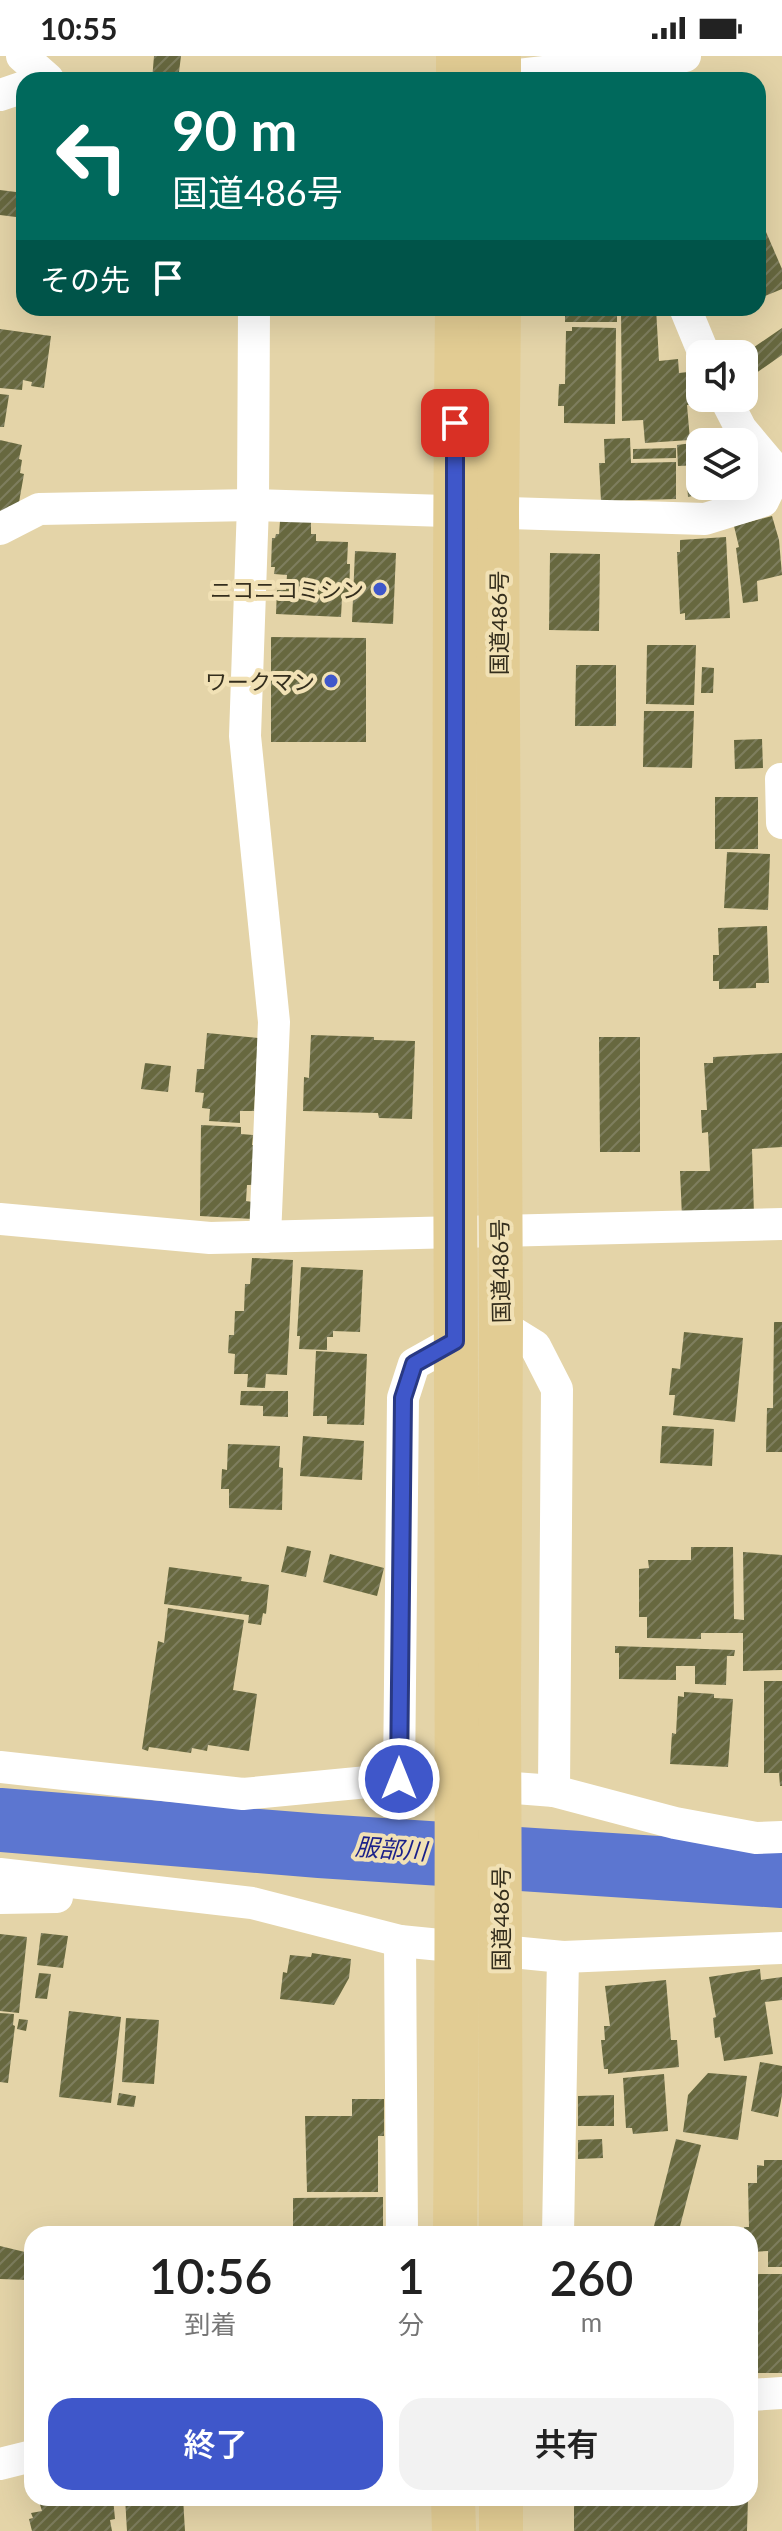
<!DOCTYPE html>
<html lang="ja">
<head>
<meta charset="utf-8">
<style>
	body { margin:0; font-family:Lato,"Noto Sans JP",sans-serif; background:#f2f2f2; color:#222; height:100vh; display:flex; flex-direction:column; font-size:30px; white-space:nowrap }
	* { box-sizing:border-box; margin:0 }
	p { font-size:26px; color:#767676 }
	.icon { flex:none; width:44px; height:44px; fill:none; stroke:currentColor; stroke-width:2; stroke-linecap:round; stroke-linejoin:round }
	.map { position:relative; flex:1; overflow:hidden }
	.side { position:absolute; left:24px; top:2170px; width:734px; height:280px; display:flex; flex-direction:column; background:#fff; border-radius:24px; box-shadow:0 8px 32px #0002 }
	.side>* { flex:none }
	.banner { position:absolute; left:16px; top:16px; width:750px; height:244px; border-radius:24px; box-shadow:0 8px 32px #0002; background:#00695c; color:#fff; overflow:hidden }
	.fabs { position:absolute; left:686px; top:284px; display:grid; gap:16px }
	.fabs a { display:grid; place-items:center; width:72px; height:72px; border-radius:16px; background:#fff; box-shadow:0 8px 32px #0002; font-size:40px }
	.pin { position:absolute; display:grid; place-items:center; width:68px; height:68px; color:#fff; margin:-34px; border-radius:16px; box-shadow:0 4px 12px #0006 }
	.me { position:absolute; width:88px; margin:-44px; rotate:0deg; stroke-linejoin:round; filter:drop-shadow(0 0 6px #0008) }
	.turn { display:flex; align-items:center; gap:28px; height:168px; padding:0 24px; font-size:36px }
	.turn .icon { width:104px; height:104px; stroke-width:2.5 }
	.turn b { display:block; font-size:56px; line-height:68px }
	.then { display:flex; align-items:center; height:76px; padding:0 24px; background:#0003; gap:16px; font-size:30px }
	.eta { display:flex; justify-content:space-evenly; align-items:center; height:136px; text-align:center }
	.eta b { font-size:48px; font-weight:600; line-height:56px }
	.cta { display:flex; gap:16px; margin-top:auto; padding:16px 24px }
	.cta a { flex:1; height:92px; border-radius:24px; background:#3f57ca; color:#fff; font-size:32px; font-weight:600; line-height:92px; text-align:center }
	.cta a+a { background:#f2f2f2; color:#222 }
	.status { display:flex; justify-content:space-between; align-items:center; height:56px; padding:0 40px; background:#fff; direction:ltr }
	.status svg { height:22px; fill:currentColor }
	.map>svg:first-child { display:block }
	.lines { fill:none; stroke-linecap:round; stroke-linejoin:round }
	.river { stroke:#5c76d0; stroke-width:64 }
	.building { fill:url(#building-hatch) }
	.minor { stroke:#fff; stroke-width:32 }
	.trunk { stroke:#e2cc93; stroke-width:44 }
	.route-casing { stroke:#293983; stroke-width:20 }
	.route { stroke:#3f57ca; stroke-width:14 }
	.poi-dot { fill:#3f57ca; stroke:#f1e1b5; stroke-width:3 }
	.labels { text-anchor:middle; dominant-baseline:central; stroke-width:8; stroke-linejoin:round; paint-order:stroke }
	.poi-label { font-size:22px; fill:#342e1d; stroke:#f1e1b5; text-anchor:end }
	.street-label { font-size:22px; fill:#342e1d; stroke:#f1e1b5 }
	.water-label { font-size:24px; font-style:italic; fill:#191f89; stroke:#f1e1b5 }
</style>
</head>
<body>
<div class="status"><b>10:55</b><svg viewBox="0 0 49 12"><path d="M0 12V9h3v3zM5 12V6h3v6zM10 12V3h3v9zM15 12V0h3v12zM26 1h20v11H26zM47 4h2v5h-2z"/></svg></div>
<div class="map">
<svg width="782" height="2475" viewBox="0 0 782 2475">
	<defs>
		<pattern id="building-hatch" width="6" height="6" patternUnits="userSpaceOnUse" patternTransform="scale(2)"><rect width="6" height="6" fill="#67683f"/><path d="M-1 1l2-2M0 6l6-6M5 7l2-2" fill="none" stroke="#7e7e5e"/></pattern>
	</defs>
	<rect width="100%" height="100%" fill="#e4d4a8"/>
	<g class="lines">
		<polyline class="river" points="0,1764 320,1790 782,1820"/>
	</g>
	<g class="building">
		<polygon points="154,0 181,0 178,24 152,24"/>
		<polygon points="0,134 24,137 24,162 0,159"/>
		<polygon points="763,169 782,213 782,233 758,243 758,172"/>
		<rect x="565" y="252" width="52" height="14"/>
		<polygon points="621,252 656,252 659,305 678,303 679,317 688,316 691,349 687,349 690,384 645,387 643,364 622,365"/>
		<polygon points="572,271 616,272 615,368 564,367 564,350 558,350 559,328 565,328 566,275 572,275"/>
		<polygon points="782,272 782,299 752,320 747,314 744,317 744,298"/>
		<polygon points="0,273 51,280 44,332 31,330 32,326 23,324 22,334 0,332"/>
		<polygon points="0,338 9,339 4,371 0,371"/>
		<polygon points="630,382 631,407 676,406 676,443 601,445 599,407 605,407 604,383"/>
		<polygon points="0,384 22,389 19,403 22,404 20,417 24,418 18,452 9,450 7,456 0,455"/>
		<polygon points="700,386 700,409 678,410 677,389"/>
		<polygon points="676,392 676,402 633,403 633,393"/>
		<polygon points="700,411 700,430 727,431 688,441 686,412"/>
		<polygon points="772,460 779,484 782,519 757,525 758,545 743,547 736,492 739,491 734,470"/>
		<polygon points="280,465 311,466 311,478 316,478 316,485 348,486 347,508 350,508 349,541 342,541 341,561 276,558 277,534 286,534 287,519 274,518 275,511 271,511 272,482 275,482 276,478 279,478"/>
		<polygon points="726,481 730,562 685,564 685,557 680,558 677,496 680,496 680,484"/>
		<polygon points="355,495 396,497 393,568 352,566"/>
		<polygon points="550,497 600,498 599,575 549,574"/>
		<polygon points="271,581 366,582 366,686 271,686"/>
		<polygon points="647,589 696,589 694,649 646,648"/>
		<polygon points="576,609 616,609 616,670 575,670"/>
		<polygon points="702,611 714,612 713,637 701,637"/>
		<polygon points="644,655 694,655 692,712 643,711"/>
		<polygon points="762,683 763,712 735,713 734,684"/>
		<rect x="715" y="741" width="43" height="52"/>
		<polygon points="727,796 770,798 768,854 724,852"/>
		<polygon points="767,870 769,927 756,927 756,932 719,933 719,925 713,925 713,899 719,899 718,872"/>
		<polygon points="207,977 258,982 254,1055 240,1055 240,1067 209,1065 210,1053 202,1052 204,1037 195,1036 197,1013 204,1013"/>
		<polygon points="311,979 374,981 374,984 415,985 412,1063 379,1062 378,1057 303,1055 304,1021 309,1022"/>
		<polygon points="599,981 640,981 640,1096 600,1096"/>
		<polygon points="782,997 782,1091 752,1093 754,1159 682,1161 680,1115 710,1115 708,1076 702,1077 701,1054 707,1054 704,1007 713,1007 713,1001"/>
		<polygon points="145,1007 171,1010 168,1036 141,1033"/>
		<polygon points="201,1069 241,1071 241,1078 253,1079 252,1089 255,1089 253,1129 247,1129 246,1145 253,1146 253,1163 200,1160"/>
		<polygon points="252,1202 293,1204 287,1319 266,1318 265,1332 247,1331 248,1318 234,1318 235,1298 228,1297 229,1279 234,1279 235,1255 244,1255 245,1228 250,1228"/>
		<polygon points="301,1211 363,1214 360,1276 333,1275 333,1281 327,1281 327,1294 299,1293 300,1280 297,1280"/>
		<polygon points="774,1266 782,1266 782,1396 766,1396 767,1352 773,1352"/>
		<polygon points="684,1276 743,1282 735,1366 673,1359 675,1339 669,1339 672,1312 680,1313"/>
		<polygon points="316,1295 367,1298 364,1369 327,1368 327,1360 313,1360"/>
		<polygon points="241,1335 288,1335 288,1361 263,1360 263,1350 240,1349"/>
		<polygon points="662,1370 714,1373 712,1410 660,1407"/>
		<polygon points="303,1380 364,1385 362,1424 300,1420"/>
		<polygon points="228,1388 280,1390 279,1411 283,1412 282,1454 229,1452 229,1433 221,1433 222,1413 227,1414"/>
		<polygon points="287,1490 311,1495 306,1521 281,1516"/>
		<polygon points="691,1491 733,1491 734,1563 744,1564 743,1496 782,1499 782,1614 743,1615 743,1577 701,1577 701,1583 647,1582 647,1561 639,1561 639,1513 649,1512 648,1504 691,1504"/>
		<polygon points="330,1498 384,1512 377,1540 323,1526"/>
		<polygon points="169,1511 242,1521 241,1525 269,1529 266,1558 263,1557 261,1569 248,1567 249,1559 164,1548"/>
		<polygon points="168,1552 244,1564 233,1634 257,1638 249,1695 208,1689 207,1695 192,1692 191,1697 149,1691 148,1695 142,1693 158,1585 164,1587"/>
		<polygon points="615,1590 735,1594 734,1600 727,1600 726,1629 695,1628 695,1610 676,1610 676,1624 619,1623 619,1597 615,1597"/>
		<polygon points="764,1625 782,1625 782,1730 780,1730 779,1717 764,1717"/>
		<polygon points="684,1636 714,1638 714,1642 733,1643 728,1711 670,1708 672,1677 676,1678 678,1640 684,1641"/>
		<polygon points="41,1877 68,1880 63,1912 37,1909"/>
		<polygon points="0,1878 27,1881 19,1957 0,1955"/>
		<polygon points="312,1897 351,1903 349,1922 334,1949 280,1943 283,1916 287,1917 290,1899 311,1901"/>
		<polygon points="760,1913 761,1924 782,1921 782,1944 765,1946 773,1998 724,2005 720,1981 715,1982 713,1962 716,1961 709,1921"/>
		<polygon points="39,1917 51,1918 47,1943 35,1942"/>
		<polygon points="666,1924 671,1984 677,1984 679,2011 608,2018 608,2013 604,2013 601,1984 605,1984 604,1970 610,1970 605,1930"/>
		<polygon points="69,1955 121,1961 111,2047 59,2041"/>
		<polygon points="0,1957 14,1958 13,1969 15,1970 8,2027 0,2026"/>
		<polygon points="126,1962 159,1964 154,2028 122,2026"/>
		<polygon points="19,1963 28,1964 26,1975 17,1973"/>
		<polygon points="760,2006 782,2010 782,2039 778,2061 751,2055"/>
		<polygon points="708,2017 747,2020 738,2084 683,2076 688,2039"/>
		<polygon points="664,2018 668,2075 633,2078 632,2072 626,2072 623,2022"/>
		<polygon points="119,2037 136,2040 134,2051 117,2049"/>
		<polygon points="614,2039 614,2070 578,2070 578,2040"/>
		<polygon points="352,2043 384,2043 384,2080 378,2080 378,2136 307,2136 305,2060 352,2060"/>
		<polygon points="602,2083 603,2102 578,2103 578,2084"/>
		<polygon points="676,2083 701,2089 678,2178 652,2178"/>
		<polygon points="764,2104 782,2104 782,2211 768,2211 768,2195 751,2196 750,2178 744,2178 744,2171 749,2171 748,2127 757,2127 757,2109 764,2110"/>
		<polygon points="383,2141 383,2178 293,2178 293,2142"/>
		<polygon points="0,2190 29,2197 28,2224 0,2223"/>
		<rect x="750" y="2218" width="32" height="99"/>
		<polygon points="38,2442 113,2442 115,2463 110,2464 112,2475 32,2475 29,2463 33,2462 31,2457 42,2455"/>
		<polygon points="125,2442 183,2442 185,2475 127,2475"/>
		<polygon points="574,2442 748,2442 747,2475 574,2475"/>
	</g>
	<g class="lines">
		<g class="minor">
			<polyline points="22,0 48,23"/>
			<polyline points="497,24 499,21 685,0"/>
			<polyline points="0,39 24,31"/>
			<polyline points="254,252 253,449 245,680 274,966 265,1181"/>
			<polyline points="685,252 704,298"/>
			<polyline points="725,342 741,373 782,422"/>
			<polyline points="0,473 39,453 253,449 705,463 763,445 776,418"/>
			<polyline points="781,723 782,767"/>
			<polyline points="0,1163 210,1182 782,1168"/>
			<polyline points="501,1269 535,1290 557,1333 554,1735"/>
			<polyline points="0,1711 243,1738 399,1723 554,1735 675,1767 756,1782 782,1781"/>
			<polyline points="399,1723 403,1342 414,1308 455,1285"/>
			<polyline points="0,1818 252,1847 400,1885 563,1901 782,1892"/>
			<polyline points="0,1842 57,1841"/>
			<polyline points="400,1885 402,2178"/>
			<polyline points="558,2178 563,1901"/>
			<polyline points="750,2339 782,2337"/>
			<polyline points="0,2408 32,2400"/>
		</g>
		<g class="trunk">
			<polyline points="458,0 458,24"/>
			<polyline points="499,0 499,24"/>
			<polyline points="499,252 497,455 501,1269 499,1644 501,2178"/>
			<path d="M 455,2178 C 461,1536 450,894 457,252"/>
			<polyline points="453,2442 454,2475"/>
			<polyline points="501,2475 501,2442"/>
		</g>
	</g>
	<g class="lines">
		<defs>
			<polyline id="route" points="399,1723 403,1342 414,1308 455,1285 455,367"/>
		</defs>
		<use href="#route" class="route-casing"/>
		<use href="#route" class="route"/>
	</g>
	<g class="poi-dot">
		<circle cx="380" cy="533" r="8"/>
		<circle cx="331" cy="625" r="8"/>
	</g>
	<g class="labels">
		<g class="poi-label">
			<text x="364" y="533">ニコニコミシン</text>
			<text x="315" y="625">ワークマン</text>
		</g>
		<g class="street-label">
			<text transform="translate(498 567) rotate(-90)">国道486号</text>
			<text transform="translate(500 1215) rotate(-91)">国道486号</text>
			<text transform="translate(500 1863) rotate(-90)">国道486号</text>
		</g>
		<g class="water-label">
			<text transform="translate(391 1792) rotate(4)">服部川</text>
		</g>
	</g>
</svg>
<div class="fabs">
<a><svg class="icon" aria-label="sound" viewBox="0 0 24 24"><path d="M4 9h4l5-4v14l-5-4H4zM17 9q2 3 0 6"/></svg></a>
<a><svg class="icon" aria-label="layers" viewBox="0 0 24 24"><path d="M12 4l9 5-9 5-9-5zM3 14l9 5 9-5"/></svg></a>
</div>
<div class="pin" style="left:455px;top:367px;background:#d93025"><svg class="icon" aria-label="arrive" viewBox="0 0 24 24"><path d="M6 21V4h12l-3 4 3 4H6"/></svg></div>
<svg class="me" style="left:399px;top:1723px" viewBox="-20 -20 40 40"><circle r="17" fill="#3f57ca" stroke="#fff" stroke-width="3"/><path d="M0-11L8 9 0 5-8 9z" fill="#fff"/></svg>
<div class="banner">
<div class="turn"><svg class="icon" aria-label="left" viewBox="0 0 24 24"><path d="M17 20v-9H6M10 6l-5 5 5 5"/></svg><div><b>90 m</b>国道486号</div></div>
<div class="then">その先<svg class="icon" aria-label="arrive" viewBox="0 0 24 24"><path d="M6 21V4h12l-3 4 3 4H6"/></svg></div>
</div>
<section class="side">
<div class="eta">
<div><b>10:56</b><p>到着</p></div>
<div><b>1</b><p>分</p></div>
<div><b>260</b><p>m</p></div>
</div>
<div class="cta"><a>終了</a><a>共有</a></div>
</section>
</div>
</body>
</html>
